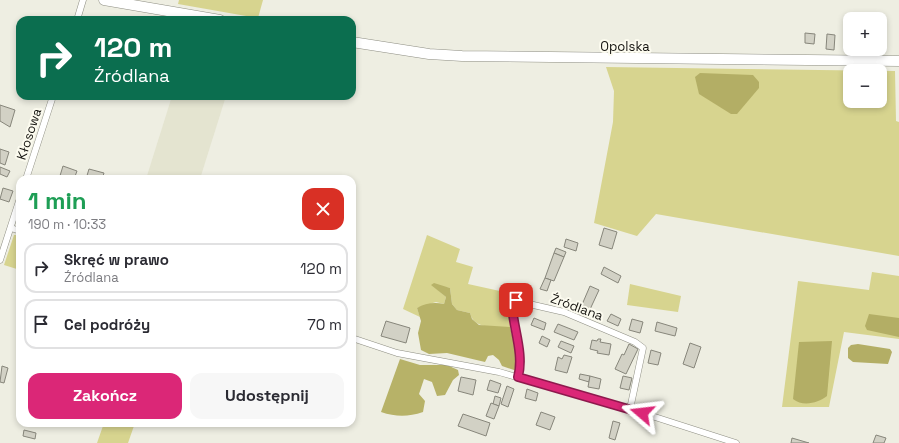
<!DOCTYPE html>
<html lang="pl">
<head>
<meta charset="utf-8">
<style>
	body { margin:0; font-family:"Space Grotesk",sans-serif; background:#f7f7f7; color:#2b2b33; height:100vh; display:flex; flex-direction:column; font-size:15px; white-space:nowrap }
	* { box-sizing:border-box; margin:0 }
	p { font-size:13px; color:#7c7c81 }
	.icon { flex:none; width:22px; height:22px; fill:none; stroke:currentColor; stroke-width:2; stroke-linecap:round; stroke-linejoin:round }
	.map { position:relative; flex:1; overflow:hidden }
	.side { position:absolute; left:16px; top:175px; width:340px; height:252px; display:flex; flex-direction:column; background:#fff; border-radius:12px; box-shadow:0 2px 6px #0003 }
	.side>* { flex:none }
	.banner { position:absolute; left:16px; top:16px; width:340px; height:84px; border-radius:12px; box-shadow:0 2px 6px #0003; background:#0b6e4f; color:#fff; overflow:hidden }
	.controls { position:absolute; left:843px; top:12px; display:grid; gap:8px }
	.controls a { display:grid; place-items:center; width:44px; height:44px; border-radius:8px; background:#fff; box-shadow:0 2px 6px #0003; font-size:20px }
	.pin { position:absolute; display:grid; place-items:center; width:34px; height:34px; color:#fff; margin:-17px; border-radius:8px; box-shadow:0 2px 6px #0006 }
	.me { position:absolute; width:44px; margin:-22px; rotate:287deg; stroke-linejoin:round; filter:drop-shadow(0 0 3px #0008) }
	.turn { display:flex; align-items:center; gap:14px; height:84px; padding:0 12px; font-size:18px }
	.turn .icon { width:52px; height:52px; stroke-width:2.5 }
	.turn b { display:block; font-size:28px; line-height:34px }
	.round { display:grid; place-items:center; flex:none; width:42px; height:42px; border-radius:12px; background:#f7f7f7 }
	.summary { display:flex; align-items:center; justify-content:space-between; height:68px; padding:0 12px }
	h1 { font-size:24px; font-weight:700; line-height:30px; color:#1e9e55 }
	.button { display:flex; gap:8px; margin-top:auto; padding:8px 12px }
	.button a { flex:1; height:46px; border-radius:12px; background:#db2777; color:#fff; font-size:16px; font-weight:700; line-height:46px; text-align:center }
	.button a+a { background:#f7f7f7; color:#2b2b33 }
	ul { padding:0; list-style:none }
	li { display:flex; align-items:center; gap:12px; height:50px; margin:0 8px 6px; padding:0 4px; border:2px solid #e1e1e2; border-radius:12px }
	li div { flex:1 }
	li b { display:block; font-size:15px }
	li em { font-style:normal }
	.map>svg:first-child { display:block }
	.built { fill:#e4e4d0 }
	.green { fill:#d7d48f; fill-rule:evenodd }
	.forest { fill:#b7b268 }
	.water { fill:#b3ae65 }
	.building { fill:#d2d1c5; stroke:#87867b }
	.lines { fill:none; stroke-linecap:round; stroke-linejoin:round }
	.street-casing { stroke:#8e8e83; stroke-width:7 }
	.primary-casing { stroke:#8e8e83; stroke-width:11 }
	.street { stroke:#fff; stroke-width:6 }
	.primary { stroke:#fff; stroke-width:10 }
	.route-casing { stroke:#8e194d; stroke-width:10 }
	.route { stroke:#db2777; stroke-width:7 }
	.labels { text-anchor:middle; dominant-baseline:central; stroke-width:4; stroke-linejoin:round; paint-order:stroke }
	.street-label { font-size:13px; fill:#14130f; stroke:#fcfbef }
</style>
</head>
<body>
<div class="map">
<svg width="899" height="443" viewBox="0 0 899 443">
	<rect width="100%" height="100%" fill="#eeeee2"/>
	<polygon class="built" points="172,96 226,96 200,179 146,179"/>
	<g class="green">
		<polygon points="179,0 263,0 258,18 178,4"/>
		<path d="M 606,67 L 895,71 L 896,121 L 899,122 L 899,256 L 656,214 L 637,236 L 594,223 L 613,122 L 614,91 ZM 850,71 L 880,71 L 880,101 L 850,101 Z"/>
		<polygon points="14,235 20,235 20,270 4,265"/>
		<path d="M 427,235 L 460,249 L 456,262 L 473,267 L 468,284 L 513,294 L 509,300 L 510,327 C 496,327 474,330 470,313 L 457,310 L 452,304 L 450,288 L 432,285 L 446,297 L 444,304 L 436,302 L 417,308 L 420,317 L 403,309 Z"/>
		<polygon points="872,272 899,276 899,339 844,332 829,407 782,407 798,281 869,290"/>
		<polygon points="630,284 681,296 678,312 627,305"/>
		<polygon points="104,423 135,423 128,443 97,443"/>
	</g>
	<g class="forest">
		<path d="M 434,283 L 450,288 L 452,304 L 457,310 L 470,313 L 472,319 L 479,325 L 510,327 L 517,355 L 517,371 L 502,366 L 499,360 L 493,355 L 488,356 L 485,362 L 447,353 L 429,354 L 421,350 L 418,333 L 421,321 L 417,308 C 425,303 435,302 444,304 L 446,297 L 431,285 Z"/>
		<path d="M 400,359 L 420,365 L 447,365 L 458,370 L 459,375 L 453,380 L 445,395 L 437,396 L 432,382 L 424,379 L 419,394 L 425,401 L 423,412 C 408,417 396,417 381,412 Z"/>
	</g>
	<g class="water">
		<polygon points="700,73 753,75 759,82 759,88 737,114 731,114 699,94 695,77"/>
		<polygon points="869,314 899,318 899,337 867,330 865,326"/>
		<path d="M 832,341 L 827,396 C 818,403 803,407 793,399 L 799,342 Z"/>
		<polygon points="858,344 890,349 892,352 888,364 853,362 848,358 848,348 851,345"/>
	</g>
	<g class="building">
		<polygon points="805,33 815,34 814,44 805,43"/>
		<polygon points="827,34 835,35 834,50 826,49"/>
		<polygon points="0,105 15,110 10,127 0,121"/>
		<polygon points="0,149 9,152 5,165 0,163"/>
		<polygon points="63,166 77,171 74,179 59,179"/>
		<polygon points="0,167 10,171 7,177 0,174"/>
		<polygon points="89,169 104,173 102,179 86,179"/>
		<polygon points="3,188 13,191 9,202 0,199"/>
		<polygon points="604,228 617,232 612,249 599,245"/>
		<polygon points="566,239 578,243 576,251 564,247"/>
		<polygon points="556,248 566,252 564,257 554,253"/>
		<polygon points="554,253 564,257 554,281 545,278"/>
		<polygon points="604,267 621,276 618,283 601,274"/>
		<polygon points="545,278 551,280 547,291 540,289"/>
		<polygon points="590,286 599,290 586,318 578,314"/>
		<polygon points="611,314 621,319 618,326 607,321"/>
		<polygon points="534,318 546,323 544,330 531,325"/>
		<polygon points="632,319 643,322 640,333 629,330"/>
		<polygon points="386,321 410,328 406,343 381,336"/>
		<polygon points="657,322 677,328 675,336 655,331"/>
		<polygon points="558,324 578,332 574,340 554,332"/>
		<polygon points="542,336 550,340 547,347 539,343"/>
		<polygon points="598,339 601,339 600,342 611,344 609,355 597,353 598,351 590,349 592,340 597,341"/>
		<polygon points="561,341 574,346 571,353 558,347"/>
		<polygon points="690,343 701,347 694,368 683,364"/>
		<polygon points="629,344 638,349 626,374 615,369 622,354 624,355"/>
		<polygon points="651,350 661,353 658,365 648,363"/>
		<polygon points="564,355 572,357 567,373 555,370 558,357 562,359"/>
		<polygon points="2,366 8,368 4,383 0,382"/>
		<polygon points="580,374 590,376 589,382 579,379"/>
		<polygon points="590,376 601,379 599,389 588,387"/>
		<polygon points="623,376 632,378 629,390 620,388"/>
		<polygon points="461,377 476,380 473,395 458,391"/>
		<polygon points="490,380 501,384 498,393 487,390"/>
		<polygon points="507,386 514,389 508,407 501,404"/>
		<polygon points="527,389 538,393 536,401 525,398"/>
		<polygon points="495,396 501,398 499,406 493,404"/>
		<polygon points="491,403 499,406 494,419 486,416"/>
		<polygon points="541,412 555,417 550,430 536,425"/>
		<polygon points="463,414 490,423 486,436 458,426"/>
		<polygon points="613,421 620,423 615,440 609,438"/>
		<polygon points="24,430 36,433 35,439 23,436"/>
		<polygon points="876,435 886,438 884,443 873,443"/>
		<polygon points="792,438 809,443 791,443"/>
	</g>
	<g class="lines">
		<defs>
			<g id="street">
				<polyline points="77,20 83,0"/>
				<polyline points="26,179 53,96"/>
				<polyline points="11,228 20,231"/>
				<polyline points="0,260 20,198"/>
				<polyline points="352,338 397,353 499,372 630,409 736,443"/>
				<path d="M 518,377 C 524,355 514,330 512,307 L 516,301 L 564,312 L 635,342 L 643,348 L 630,409"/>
			</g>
			<g id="primary">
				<polyline points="104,0 220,20"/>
				<polyline points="352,42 429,54 462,56 899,61"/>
			</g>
		</defs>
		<use href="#street" class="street-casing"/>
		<use href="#primary" class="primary-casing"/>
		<use href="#street" class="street"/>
		<use href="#primary" class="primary"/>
	</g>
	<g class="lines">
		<defs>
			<path id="route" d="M 516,300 L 512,307 C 514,330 524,355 518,377 L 642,413"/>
		</defs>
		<use href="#route" class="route-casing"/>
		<use href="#route" class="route"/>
	</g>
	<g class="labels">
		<g class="street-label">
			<text x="625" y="46">Opolska</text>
			<text transform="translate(29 134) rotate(-72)">Kłosowa</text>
			<text transform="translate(577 307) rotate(20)">Źródlana</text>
		</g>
	</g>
</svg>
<div class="controls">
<a>+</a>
<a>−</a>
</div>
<div class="pin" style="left:516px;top:300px;background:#d93025"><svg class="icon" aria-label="arrive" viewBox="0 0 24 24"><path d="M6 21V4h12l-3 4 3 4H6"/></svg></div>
<svg class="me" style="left:642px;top:413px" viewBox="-20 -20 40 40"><path d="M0-17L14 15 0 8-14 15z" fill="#db2777" stroke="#fff" stroke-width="4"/></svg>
<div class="banner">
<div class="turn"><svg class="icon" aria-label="right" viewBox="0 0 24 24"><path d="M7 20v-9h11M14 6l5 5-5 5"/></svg><div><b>120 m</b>Źródlana</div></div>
</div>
<section class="side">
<div class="summary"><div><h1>1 min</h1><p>190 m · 10:33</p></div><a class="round" style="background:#d93025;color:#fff"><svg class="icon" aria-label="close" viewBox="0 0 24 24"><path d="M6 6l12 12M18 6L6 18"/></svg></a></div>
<ul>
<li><svg class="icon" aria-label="right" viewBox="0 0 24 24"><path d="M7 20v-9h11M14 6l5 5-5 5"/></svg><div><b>Skręć w prawo</b><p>Źródlana</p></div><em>120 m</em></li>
<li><svg class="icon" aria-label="arrive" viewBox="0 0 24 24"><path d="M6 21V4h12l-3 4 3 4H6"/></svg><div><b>Cel podróży</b></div><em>70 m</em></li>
</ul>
<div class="button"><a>Zakończ</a><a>Udostępnij</a></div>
</section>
</div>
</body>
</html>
